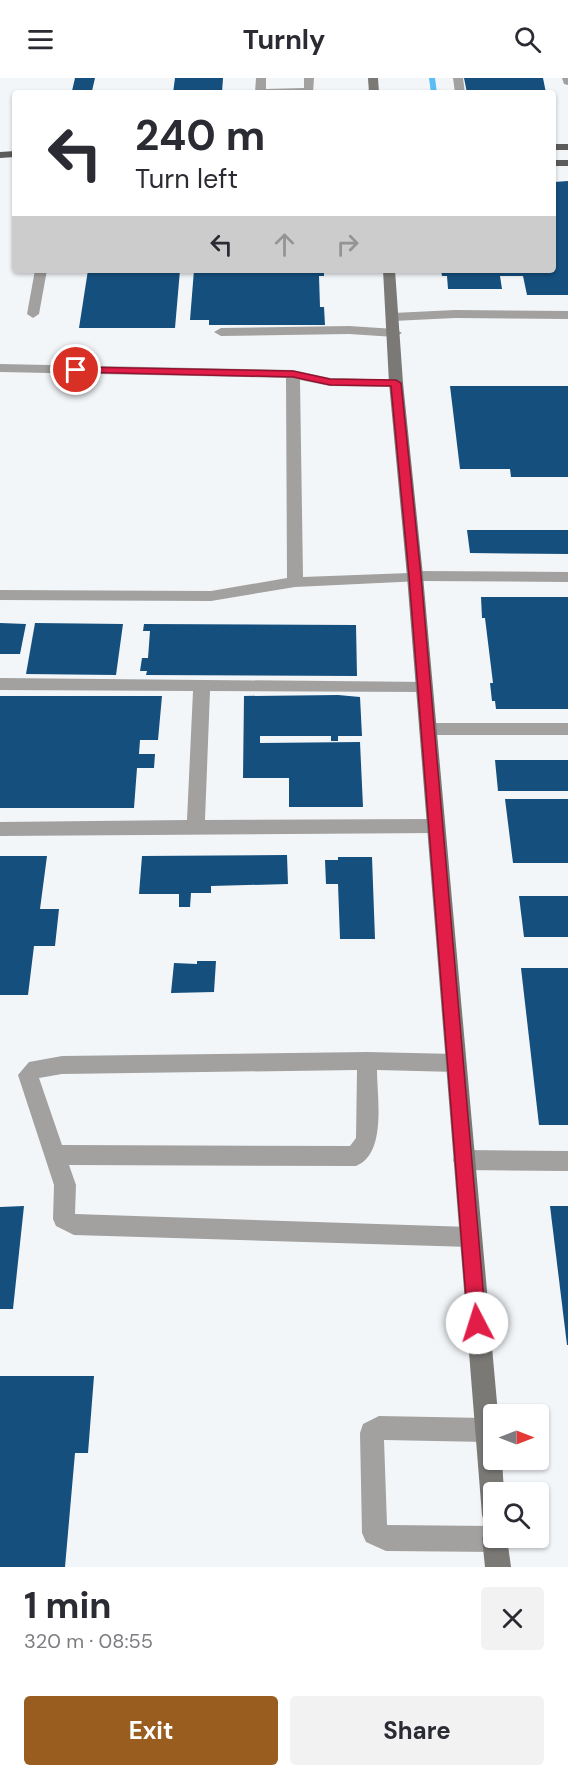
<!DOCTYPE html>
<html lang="en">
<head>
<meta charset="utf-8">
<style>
	body { margin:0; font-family:"DM Sans",sans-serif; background:#f2f2f3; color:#2b2b33; height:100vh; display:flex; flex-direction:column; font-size:22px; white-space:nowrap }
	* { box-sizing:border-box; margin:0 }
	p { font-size:20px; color:#7c7c81 }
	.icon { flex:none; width:33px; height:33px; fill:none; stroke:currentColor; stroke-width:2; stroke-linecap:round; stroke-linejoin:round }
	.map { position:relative; height:1489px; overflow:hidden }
	.side { display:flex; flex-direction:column; background:#fff; flex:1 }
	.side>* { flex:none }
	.hud { position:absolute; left:12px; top:12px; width:544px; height:183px; border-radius:6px; box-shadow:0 2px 4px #0004; background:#fff; color:#2b2b33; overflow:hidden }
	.needle { width:39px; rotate:90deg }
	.buttons { position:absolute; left:483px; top:1326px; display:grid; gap:12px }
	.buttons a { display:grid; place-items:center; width:66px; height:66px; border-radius:6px; background:#fff; box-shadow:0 2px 4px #0004; font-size:30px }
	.pin { position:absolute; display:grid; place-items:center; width:51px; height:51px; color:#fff; margin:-26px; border:3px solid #fff; border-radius:50%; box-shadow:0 2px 6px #0007 }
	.me { position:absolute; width:66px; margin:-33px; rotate:355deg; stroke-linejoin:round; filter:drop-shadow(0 0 4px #0008) }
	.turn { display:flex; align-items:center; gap:21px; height:126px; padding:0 24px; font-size:27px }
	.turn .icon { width:78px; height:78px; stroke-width:2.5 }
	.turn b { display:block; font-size:42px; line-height:51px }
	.lanes { display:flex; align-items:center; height:57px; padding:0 24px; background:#0003; justify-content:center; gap:30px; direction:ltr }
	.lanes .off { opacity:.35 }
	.round { display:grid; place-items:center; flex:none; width:63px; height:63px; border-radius:6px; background:#f2f2f3 }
	.overview { display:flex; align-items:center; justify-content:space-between; height:102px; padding:0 24px }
	h1 { font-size:36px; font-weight:700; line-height:45px }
	.action { display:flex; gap:12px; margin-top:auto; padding:12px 24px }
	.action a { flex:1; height:69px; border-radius:6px; background:#9a5d20; color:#fff; font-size:24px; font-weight:700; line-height:69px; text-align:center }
	.action a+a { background:#f2f2f3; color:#2b2b33 }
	header { display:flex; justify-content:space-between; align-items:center; height:78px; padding:0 24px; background:#fff; font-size:27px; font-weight:700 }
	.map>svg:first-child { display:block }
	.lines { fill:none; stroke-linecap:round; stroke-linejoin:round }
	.stream { fill:#5abef4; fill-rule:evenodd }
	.building { fill:#154f7e }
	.lane { fill:#a2a19f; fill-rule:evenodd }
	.secondary { fill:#7a7976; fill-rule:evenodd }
	.primary { fill:#5e5c5a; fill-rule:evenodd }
	.route { fill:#e11d48; stroke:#92132f; stroke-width:1.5 }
</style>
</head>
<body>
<header><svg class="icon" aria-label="menu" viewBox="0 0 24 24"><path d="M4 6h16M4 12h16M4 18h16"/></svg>Turnly<svg class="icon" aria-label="search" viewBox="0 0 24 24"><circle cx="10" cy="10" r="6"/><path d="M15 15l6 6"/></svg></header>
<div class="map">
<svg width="568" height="1489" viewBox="0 0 568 1489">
	<rect width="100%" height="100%" fill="#f3f6f9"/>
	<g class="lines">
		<polygon class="stream" points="429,0 435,0 437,15 431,15"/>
	</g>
	<g class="building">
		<polygon points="75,0 95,0 92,13 72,13"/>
		<polygon points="175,0 223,0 222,15 173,15"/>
		<polygon points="464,0 543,0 546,15 467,15"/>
		<polygon points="568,103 568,217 527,217 523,198 500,198 502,211 448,211 447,198 442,198 441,192 554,192 554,104"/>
		<polygon points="88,192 180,192 175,250 79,250"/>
		<polygon points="194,192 324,192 324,198 319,198 320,229 324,229 325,247 209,247 209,242 190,242"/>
		<polygon points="450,308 568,308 568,399 511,399 510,391 460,391"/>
		<polygon points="467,452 568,452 568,476 470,475"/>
		<polygon points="481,519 568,519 568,631 496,631 495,623 492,623 490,605 493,605 485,540 482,540"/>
		<polygon points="0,545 26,546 20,576 0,576"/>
		<polygon points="35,545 123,546 116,597 26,596"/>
		<polygon points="144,546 356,547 357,598 146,597 147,593 140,593 142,580 148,580 150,553 143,553"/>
		<polygon points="338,617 360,619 362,658 338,658 338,663 331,663 331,658 260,658 260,665 360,664 363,729 289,729 289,700 243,700 244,618"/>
		<polygon points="0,618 162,618 158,662 140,662 139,676 155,676 154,690 137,690 134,730 0,730"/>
		<polygon points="495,682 568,682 568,713 498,713"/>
		<polygon points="505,721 568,721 568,785 513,785"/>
		<polygon points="287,777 288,806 211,808 211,815 191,815 190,829 179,829 179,816 139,816 142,778"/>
		<polygon points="0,778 47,778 40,831 59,831 55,868 34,868 28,917 0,917"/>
		<polygon points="338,779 372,779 375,861 340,861 338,806 326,806 325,782 338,782"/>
		<polygon points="519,818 568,818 568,859 524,859"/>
		<polygon points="197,883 216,883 214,914 171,915 174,885 197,886"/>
		<polygon points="521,890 568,890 568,1047 539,1047"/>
		<polygon points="24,1128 13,1231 0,1231 0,1129"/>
		<polygon points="550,1128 568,1128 568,1267 567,1267"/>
		<polygon points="0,1298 94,1298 88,1375 75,1375 65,1489 0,1489"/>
	</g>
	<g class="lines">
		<g class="lane">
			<polygon points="256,0 266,0 266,11 304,10 304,0 314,0 313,15 255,15"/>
			<polygon points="453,0 463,0 465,15 455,15"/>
			<polygon points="562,0 568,0 568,7 564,6"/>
			<polygon points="35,192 47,192 39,236 33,240 27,236"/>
			<polygon points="455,232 568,233 568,241 455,240 393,243 387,239 393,235"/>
			<polygon points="349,248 395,251 402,255 395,259 349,256 221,258 214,254 221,250"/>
			<polygon points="0,286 293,292 330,300 401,302 403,305 401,308 396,309 330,308 300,302 303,499 409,495 415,493 568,494 568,504 421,503 295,509 211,523 0,522 0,512 211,513 287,500 286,300 0,294"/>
			<polygon points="0,600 430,604 432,608 430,612 424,614 210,613 205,742 436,741 442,743 445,748 442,753 436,755 0,758 0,744 187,742 193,613 0,612"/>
			<polygon points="428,645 568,645 568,657 428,657 422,655 419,651 422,647"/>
			<path d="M 367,974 L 456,976 L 463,979 L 466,985 L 463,991 L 456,994 L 377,992 C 377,1019 387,1076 356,1088 L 69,1087 L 76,1107 L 75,1136 L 470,1149 L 478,1152 L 481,1159 L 478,1166 L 470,1169 L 74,1157 L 56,1148 L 53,1141 L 54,1107 L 18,997 L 29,984 L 62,978 ZM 357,992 L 356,1060 L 350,1068 L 62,1067 L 39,1000 L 62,996 Z"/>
			<polygon points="464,1072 568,1073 568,1093 464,1092 456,1089 453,1082 456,1075"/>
			<polygon points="379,1338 486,1340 494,1343 494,1361 486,1364 384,1362 387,1447 494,1448 494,1460 508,1460 505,1470 496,1474 386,1473 366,1464 362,1455 360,1355 363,1346"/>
		</g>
		<g class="secondary">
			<polygon points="368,0 378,0 379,15 369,15"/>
			<polygon points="383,192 395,192 403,305 423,498 498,1336 494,1336 494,1382 502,1382 504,1414 494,1414 494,1460 507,1460 511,1489 485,1489 482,1460 486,1451 492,1449 485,1446 482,1437 407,498 389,305"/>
		</g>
		<g class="primary">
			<rect x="554" y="66" width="14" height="6"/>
			<polygon points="15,73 15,79 0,80 0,74"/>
			<rect x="554" y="82" width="14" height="6"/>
		</g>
	</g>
	<polygon class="route" points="76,289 293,293 330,301 396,302 401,305 421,498 486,1245 483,1251 477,1253 471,1251 468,1245 409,498 391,308 330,307 293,299 72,294 71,292"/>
</svg>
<div class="buttons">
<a><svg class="needle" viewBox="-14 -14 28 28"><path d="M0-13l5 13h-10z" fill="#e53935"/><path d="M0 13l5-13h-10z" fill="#7c7c81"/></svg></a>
<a><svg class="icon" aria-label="search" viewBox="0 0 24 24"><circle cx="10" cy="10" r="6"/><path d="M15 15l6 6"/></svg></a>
</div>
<div class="pin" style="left:76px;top:292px;background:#d93025"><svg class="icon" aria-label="arrive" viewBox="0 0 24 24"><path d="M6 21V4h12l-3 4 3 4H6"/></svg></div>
<svg class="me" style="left:477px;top:1245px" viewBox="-20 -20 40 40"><circle r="19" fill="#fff"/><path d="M0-13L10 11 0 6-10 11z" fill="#e11d48"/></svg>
<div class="hud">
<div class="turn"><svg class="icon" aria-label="left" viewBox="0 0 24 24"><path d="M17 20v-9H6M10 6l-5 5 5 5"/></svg><div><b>240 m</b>Turn left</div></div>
<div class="lanes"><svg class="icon" aria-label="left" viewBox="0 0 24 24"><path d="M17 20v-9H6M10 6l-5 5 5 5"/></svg><svg class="icon off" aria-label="ahead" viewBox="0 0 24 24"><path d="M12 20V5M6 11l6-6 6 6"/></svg><svg class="icon off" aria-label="right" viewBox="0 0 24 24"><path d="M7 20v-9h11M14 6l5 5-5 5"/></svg></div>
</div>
</div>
<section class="side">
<div class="overview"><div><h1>1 min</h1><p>320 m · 08:55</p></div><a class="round"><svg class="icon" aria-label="close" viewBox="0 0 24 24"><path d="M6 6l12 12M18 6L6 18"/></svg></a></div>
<div class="action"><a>Exit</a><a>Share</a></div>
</section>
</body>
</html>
